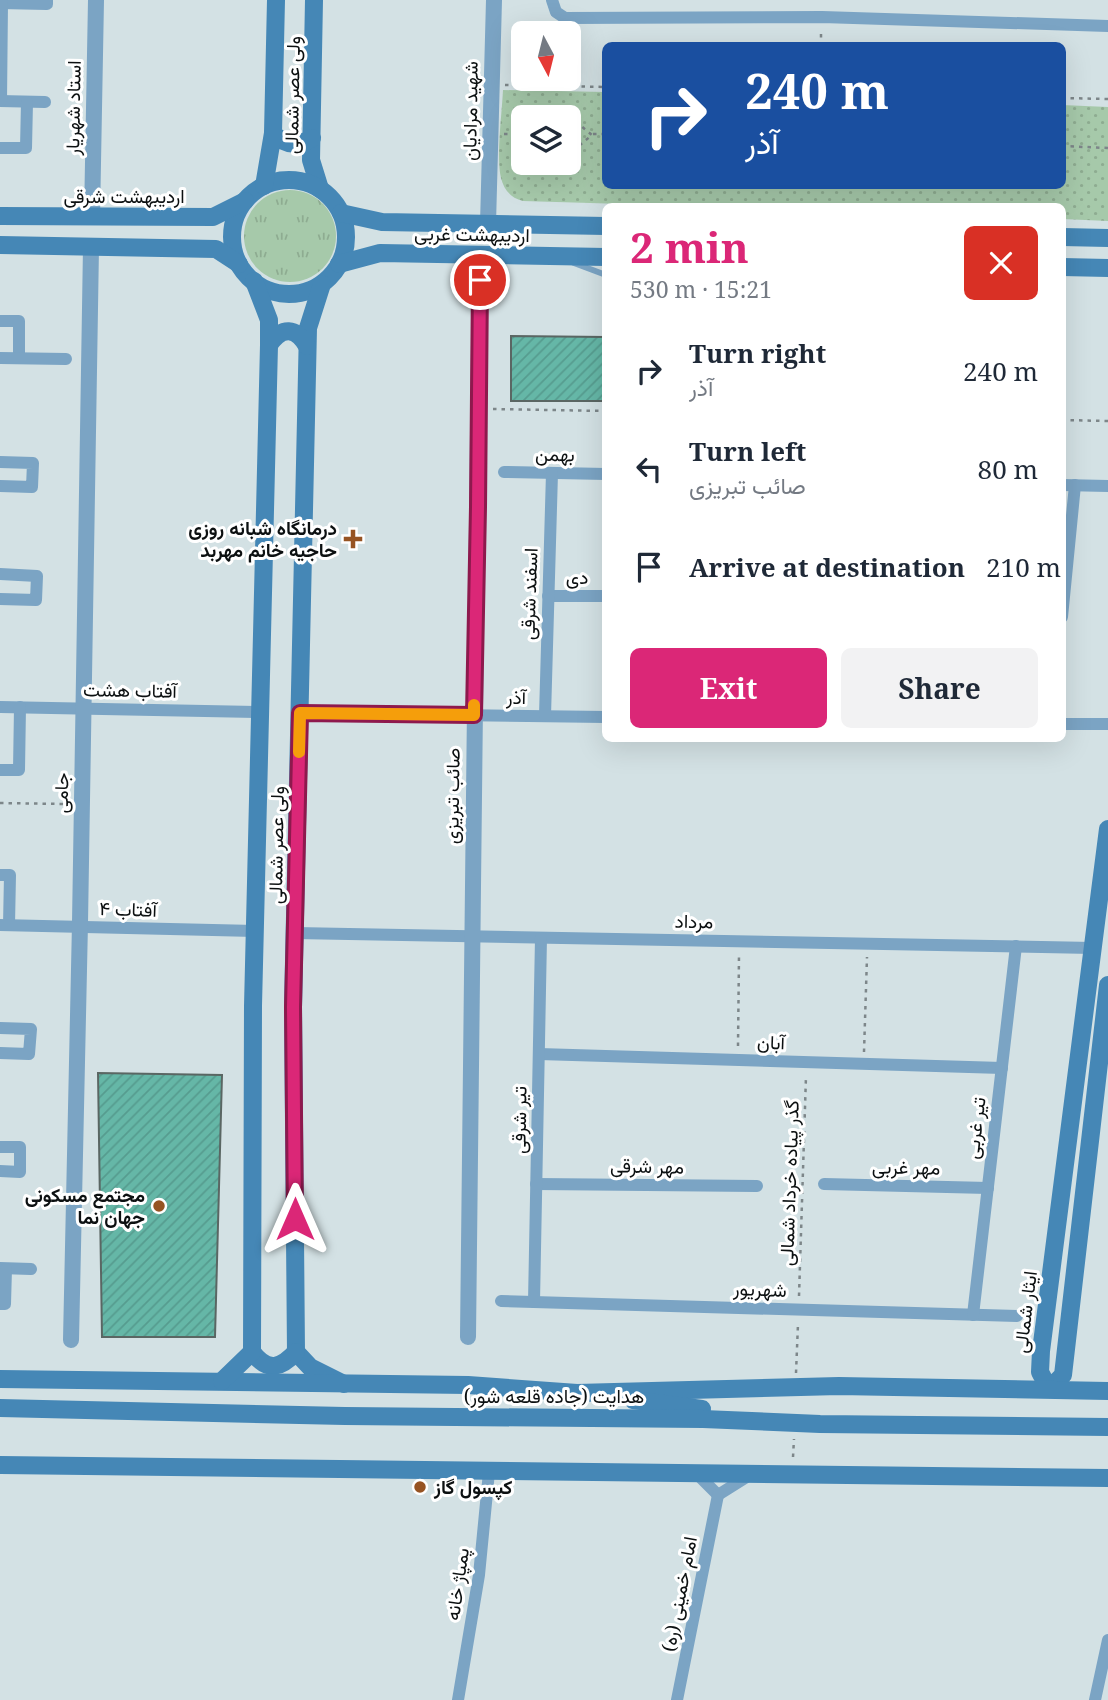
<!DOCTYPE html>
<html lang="en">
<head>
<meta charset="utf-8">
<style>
	body { margin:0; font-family:"Noto Serif",Vazirmatn,serif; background:#f2f2f3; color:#1f2937; height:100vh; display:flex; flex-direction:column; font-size:26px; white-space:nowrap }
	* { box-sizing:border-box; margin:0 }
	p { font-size:23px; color:#747a83 }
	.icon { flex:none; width:38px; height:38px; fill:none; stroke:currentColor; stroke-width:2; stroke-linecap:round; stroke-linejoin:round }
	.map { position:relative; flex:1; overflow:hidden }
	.sheet { position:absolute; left:602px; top:203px; width:464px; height:539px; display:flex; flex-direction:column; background:#fff; border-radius:10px; box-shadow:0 7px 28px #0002 }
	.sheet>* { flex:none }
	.top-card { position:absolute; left:602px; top:42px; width:464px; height:147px; border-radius:10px; box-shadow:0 7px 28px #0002; background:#1a4fa0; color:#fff; overflow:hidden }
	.needle { width:46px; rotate:173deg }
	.buttons { position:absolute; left:511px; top:21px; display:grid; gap:14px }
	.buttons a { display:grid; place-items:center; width:70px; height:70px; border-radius:10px; background:#fff; box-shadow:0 7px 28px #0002; font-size:35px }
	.pin { position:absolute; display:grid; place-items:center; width:60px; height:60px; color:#fff; margin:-30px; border:4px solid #fff; border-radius:50%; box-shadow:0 2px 7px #0007 }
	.me { position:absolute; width:77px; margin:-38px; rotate:0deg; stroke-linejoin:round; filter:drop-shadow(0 0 5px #0008) }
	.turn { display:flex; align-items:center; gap:24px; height:147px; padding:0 28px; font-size:32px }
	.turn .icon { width:91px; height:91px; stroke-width:2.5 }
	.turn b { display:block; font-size:49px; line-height:60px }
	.round { display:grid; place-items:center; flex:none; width:74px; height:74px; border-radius:10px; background:#f2f2f3 }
	.overview { display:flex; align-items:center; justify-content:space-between; height:119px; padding:0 28px }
	h1 { font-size:42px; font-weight:700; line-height:52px; color:#db2777 }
	.action { display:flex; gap:14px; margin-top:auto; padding:14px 28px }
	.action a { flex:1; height:80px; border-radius:10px; background:#db2777; color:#fff; font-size:28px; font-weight:700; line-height:80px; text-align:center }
	.action a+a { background:#f2f2f3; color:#1f2937 }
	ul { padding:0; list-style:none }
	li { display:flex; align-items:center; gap:21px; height:98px; padding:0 28px }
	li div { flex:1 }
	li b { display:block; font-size:26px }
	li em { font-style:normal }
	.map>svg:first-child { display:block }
	.grass { fill:url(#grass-tufts) }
	.park { fill:url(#park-dots); fill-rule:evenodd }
	.building { fill:url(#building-hatch); stroke:#5a6663; stroke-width:2 }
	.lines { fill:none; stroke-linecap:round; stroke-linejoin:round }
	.path { stroke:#7d8689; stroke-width:2.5; stroke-dasharray:3.5 5; stroke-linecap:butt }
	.service { stroke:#7ba4c4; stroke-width:6 }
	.minor { stroke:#7ba4c4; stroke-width:12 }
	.tertiary { stroke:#7ba4c4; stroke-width:16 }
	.secondary { stroke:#4587b6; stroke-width:18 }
	.route-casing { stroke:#8e194d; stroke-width:18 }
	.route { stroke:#db2777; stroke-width:12 }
	.slow { stroke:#f59e0b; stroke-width:12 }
	.poi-dot { fill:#965322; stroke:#fff; stroke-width:2.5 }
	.labels { text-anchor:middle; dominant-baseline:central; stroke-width:6; stroke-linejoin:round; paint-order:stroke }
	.street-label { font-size:19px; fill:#0c1011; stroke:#fff }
	.poi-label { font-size:19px; font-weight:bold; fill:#0c1011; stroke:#fff; text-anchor:end }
</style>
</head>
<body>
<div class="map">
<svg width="1108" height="1700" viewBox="0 0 1108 1700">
	<defs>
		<pattern id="grass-tufts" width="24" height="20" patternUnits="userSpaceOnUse" patternTransform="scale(1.75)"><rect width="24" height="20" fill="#a6c9aa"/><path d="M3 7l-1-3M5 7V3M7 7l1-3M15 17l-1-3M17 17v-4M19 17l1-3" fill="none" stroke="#8eac91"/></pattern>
		<pattern id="park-dots" width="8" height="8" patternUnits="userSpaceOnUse" patternTransform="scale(1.75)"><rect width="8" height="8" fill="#a6c9aa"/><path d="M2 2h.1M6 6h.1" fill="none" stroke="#8eac91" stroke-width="1.8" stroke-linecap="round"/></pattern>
		<pattern id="building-hatch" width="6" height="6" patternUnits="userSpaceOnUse" patternTransform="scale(1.75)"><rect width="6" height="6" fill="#65b7a7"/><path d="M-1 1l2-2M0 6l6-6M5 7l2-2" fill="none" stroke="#569c8f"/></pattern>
	</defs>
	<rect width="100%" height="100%" fill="#d3e1e4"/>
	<circle class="grass" cx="290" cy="236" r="46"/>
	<path class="park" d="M 503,90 L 605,92 L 606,186 L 1062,186 L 1062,105 L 1108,107 L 1108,221 L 1062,219 L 1062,206 L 690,206 L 523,201 C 511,198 504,190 501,178 C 496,157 502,113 503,90 ZM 523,117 L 569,117 L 569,163 L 523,163 Z"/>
	<g class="building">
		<polygon points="511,336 606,337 606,401 511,401"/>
		<polygon points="98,1073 222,1075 215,1337 102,1337"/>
	</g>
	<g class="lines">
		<g class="path">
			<polyline points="821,46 821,31"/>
			<polyline points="505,85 606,87"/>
			<polyline points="1062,98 1108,99"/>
			<polyline points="555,117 564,112 592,135 569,154"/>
			<polyline points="504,134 523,134"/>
			<polyline points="593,134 606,134"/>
			<polyline points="1062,146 1108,148"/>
			<polyline points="557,163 558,163"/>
			<polyline points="493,409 606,411"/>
			<polyline points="1062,420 1108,421"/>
			<polyline points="0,803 67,804"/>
			<polyline points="738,1046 739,955"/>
			<polyline points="864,1052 867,957"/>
			<polyline points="799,1296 806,1076"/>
			<polyline points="796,1373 798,1324"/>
			<polyline points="793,1457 794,1439"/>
		</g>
		<polyline class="service" points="574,263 606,275"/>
		<g class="minor">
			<polyline points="552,0 556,12 565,18 822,17 1108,26"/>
			<polyline points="0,3 47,4 47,0"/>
			<polyline points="0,101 45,102"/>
			<polyline points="1,101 2,3"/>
			<polyline points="0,148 26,148 27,102"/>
			<polyline points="0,321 19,321 19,358"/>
			<polyline points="0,358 66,359"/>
			<polyline points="0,462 33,463 32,487 0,486"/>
			<polyline points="504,472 606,474"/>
			<polyline points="1062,485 1108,486"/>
			<polyline points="0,574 37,576 36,600 0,599"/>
			<polyline points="548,596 606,596"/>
			<polyline points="1062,617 1075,485"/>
			<polyline points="0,707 260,712"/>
			<polyline points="300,713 606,717"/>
			<polyline points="545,716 552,473"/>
			<polyline points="1062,724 1108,724"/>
			<polyline points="0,770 19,770 20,707"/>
			<polyline points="0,875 10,875 9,925"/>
			<polyline points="0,925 255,931"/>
			<polyline points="295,933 1093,948"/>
			<polyline points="0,1028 31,1029 29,1054 0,1053"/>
			<polyline points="539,1054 1002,1068"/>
			<polyline points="0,1147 20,1147 20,1172 0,1171"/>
			<polyline points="536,1184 757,1186"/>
			<polyline points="824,1184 988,1188"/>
			<polyline points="0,1268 31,1269"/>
			<polyline points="501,1301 1017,1316"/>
			<polyline points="534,1302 541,938"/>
			<polyline points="0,1304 5,1304 6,1269"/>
			<polyline points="973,1315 1016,946"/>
			<polyline points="695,1472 718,1495"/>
			<polyline points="718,1495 753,1473"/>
			<polyline points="458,1700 479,1575 489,1472"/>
			<polyline points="677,1700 718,1495"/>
			<polyline points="1095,1700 1108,1640"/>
		</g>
		<g class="tertiary">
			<polyline points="92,217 96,0"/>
			<polyline points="488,224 494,0"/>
			<polyline points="468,1337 480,255"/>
			<polyline points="71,1340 80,923 91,247"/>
		</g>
		<g class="secondary">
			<polyline points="314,0 311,160 320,189"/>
			<path d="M 273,133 C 285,146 297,147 312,138"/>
			<circle cx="289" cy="237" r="57"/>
			<polyline points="264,186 273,133 276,0"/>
			<polyline points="341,213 382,222 606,226"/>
			<polyline points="0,216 213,217 245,201"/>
			<polyline points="1062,237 1108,238"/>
			<polyline points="0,245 216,249 239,264"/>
			<polyline points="339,264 380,253 606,257"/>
			<polyline points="1062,267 1108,268"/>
			<polyline points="322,284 308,328 293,1007 296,1352 310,1367 344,1384"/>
			<path d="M 269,345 C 282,326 296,327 307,346"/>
			<polyline points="1108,829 1041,1351 1040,1372 1049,1389 1063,1375 1108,985"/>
			<path d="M 252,1352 C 268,1373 281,1368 296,1352"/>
			<polyline points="0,1379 468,1385 577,1393 839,1386 1108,1391"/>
			<polyline points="222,1381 252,1352 253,1006 269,345 269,320 254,281"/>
			<polyline points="633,1400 702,1409"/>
			<polyline points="0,1408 345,1416 703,1419 820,1424 1108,1427"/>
			<polyline points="0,1465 1108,1478"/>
		</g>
	</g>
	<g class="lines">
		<defs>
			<polyline id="route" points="295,1219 293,1007 300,713 474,715 478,507 480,280"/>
		</defs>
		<use href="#route" class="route-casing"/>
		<use href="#route" class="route"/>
		<polyline class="slow" points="299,752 300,713 474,715 474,705"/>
	</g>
	<g class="poi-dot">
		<path d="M349.5 528.5h7v7h7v7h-7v7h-7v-7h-7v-7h7z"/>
		<circle cx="159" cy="1206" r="7"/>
		<circle cx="420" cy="1487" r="7"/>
	</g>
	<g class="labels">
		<g class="street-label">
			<text transform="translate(292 95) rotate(-89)">ولی عصر شمالی</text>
			<text transform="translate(73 108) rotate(-89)">استاد شهریار</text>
			<text transform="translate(470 111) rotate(-89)">شهید مرادیان</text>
			<text x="124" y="196">اردیبهشت شرقی</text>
			<text transform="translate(472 234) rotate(1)">اردیبهشت غربی</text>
			<text transform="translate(555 454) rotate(1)">بهمن</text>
			<text x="577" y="577">دی</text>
			<text transform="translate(529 594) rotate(-88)">اسفند شرقی</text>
			<text transform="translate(130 690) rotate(1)">آفتاب هشت</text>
			<text transform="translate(516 697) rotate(1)">آذر</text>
			<text transform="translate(61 793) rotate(-89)">جامی</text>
			<text transform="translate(452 796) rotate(-89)">صائب تبریزی</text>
			<text transform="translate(276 845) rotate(-89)">ولی عصر شمالی</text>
			<text transform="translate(128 909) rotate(2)">آفتاب ۴</text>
			<text transform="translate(694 921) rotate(1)">مرداد</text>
			<text transform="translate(771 1042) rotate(2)">آبان</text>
			<text transform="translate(519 1120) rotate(-89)">تیر شرقی</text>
			<text transform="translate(975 1128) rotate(-83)">تیر غربی</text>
			<text transform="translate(647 1166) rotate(1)">مهر شرقی</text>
			<text transform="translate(906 1167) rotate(1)">مهر غربی</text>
			<text transform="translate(789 1183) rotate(-88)">گذر پیاده خرداد شمالی</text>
			<text transform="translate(760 1289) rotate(2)">شهریور</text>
			<text transform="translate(1025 1312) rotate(-83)">ایثار شمالی</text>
			<text x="554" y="1396">هدایت (جاده قلعه شور)</text>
			<text transform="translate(457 1584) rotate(-82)">پمپاژ خانه</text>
			<text transform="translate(679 1594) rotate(-79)">امام خمینی (ره)</text>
		</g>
		<g class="poi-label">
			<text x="337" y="528">درمانگاه شبانه‌ روزی<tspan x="337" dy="22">حاجیه‌ خانم مهربد</tspan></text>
			<text x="145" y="1195">مجتمع مسکونی<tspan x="145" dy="22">جهان نما</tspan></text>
			<text x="434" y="1487" text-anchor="start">کپسول گاز</text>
		</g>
	</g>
</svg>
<div class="buttons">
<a><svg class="needle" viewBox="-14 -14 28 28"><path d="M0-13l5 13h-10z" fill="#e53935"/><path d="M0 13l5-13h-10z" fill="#747a83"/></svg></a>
<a><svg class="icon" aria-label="layers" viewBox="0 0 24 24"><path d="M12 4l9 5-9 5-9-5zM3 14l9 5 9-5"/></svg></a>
</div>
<div class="pin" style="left:480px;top:280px;background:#d93025"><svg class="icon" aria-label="arrive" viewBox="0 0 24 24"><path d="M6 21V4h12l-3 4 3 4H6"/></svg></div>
<svg class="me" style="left:295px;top:1219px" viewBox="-20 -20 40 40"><path d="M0-17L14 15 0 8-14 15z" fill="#db2777" stroke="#fff" stroke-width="4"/></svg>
<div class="top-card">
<div class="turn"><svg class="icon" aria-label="right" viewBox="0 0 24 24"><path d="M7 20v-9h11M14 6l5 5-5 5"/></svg><div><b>240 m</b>آذر</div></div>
</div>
<section class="sheet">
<div class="overview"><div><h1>2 min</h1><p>530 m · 15:21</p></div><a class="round" style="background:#d93025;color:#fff"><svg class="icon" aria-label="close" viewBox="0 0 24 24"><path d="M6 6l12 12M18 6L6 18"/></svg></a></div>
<ul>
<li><svg class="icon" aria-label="right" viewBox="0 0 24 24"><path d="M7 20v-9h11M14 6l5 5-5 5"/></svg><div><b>Turn right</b><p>آذر</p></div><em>240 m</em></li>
<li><svg class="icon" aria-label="left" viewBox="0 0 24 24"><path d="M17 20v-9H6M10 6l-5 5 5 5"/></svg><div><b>Turn left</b><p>صائب تبریزی</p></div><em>80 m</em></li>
<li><svg class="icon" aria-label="arrive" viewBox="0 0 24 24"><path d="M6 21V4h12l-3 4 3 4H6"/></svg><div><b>Arrive at destination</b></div><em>210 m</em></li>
</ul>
<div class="action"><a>Exit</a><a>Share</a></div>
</section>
</div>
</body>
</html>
